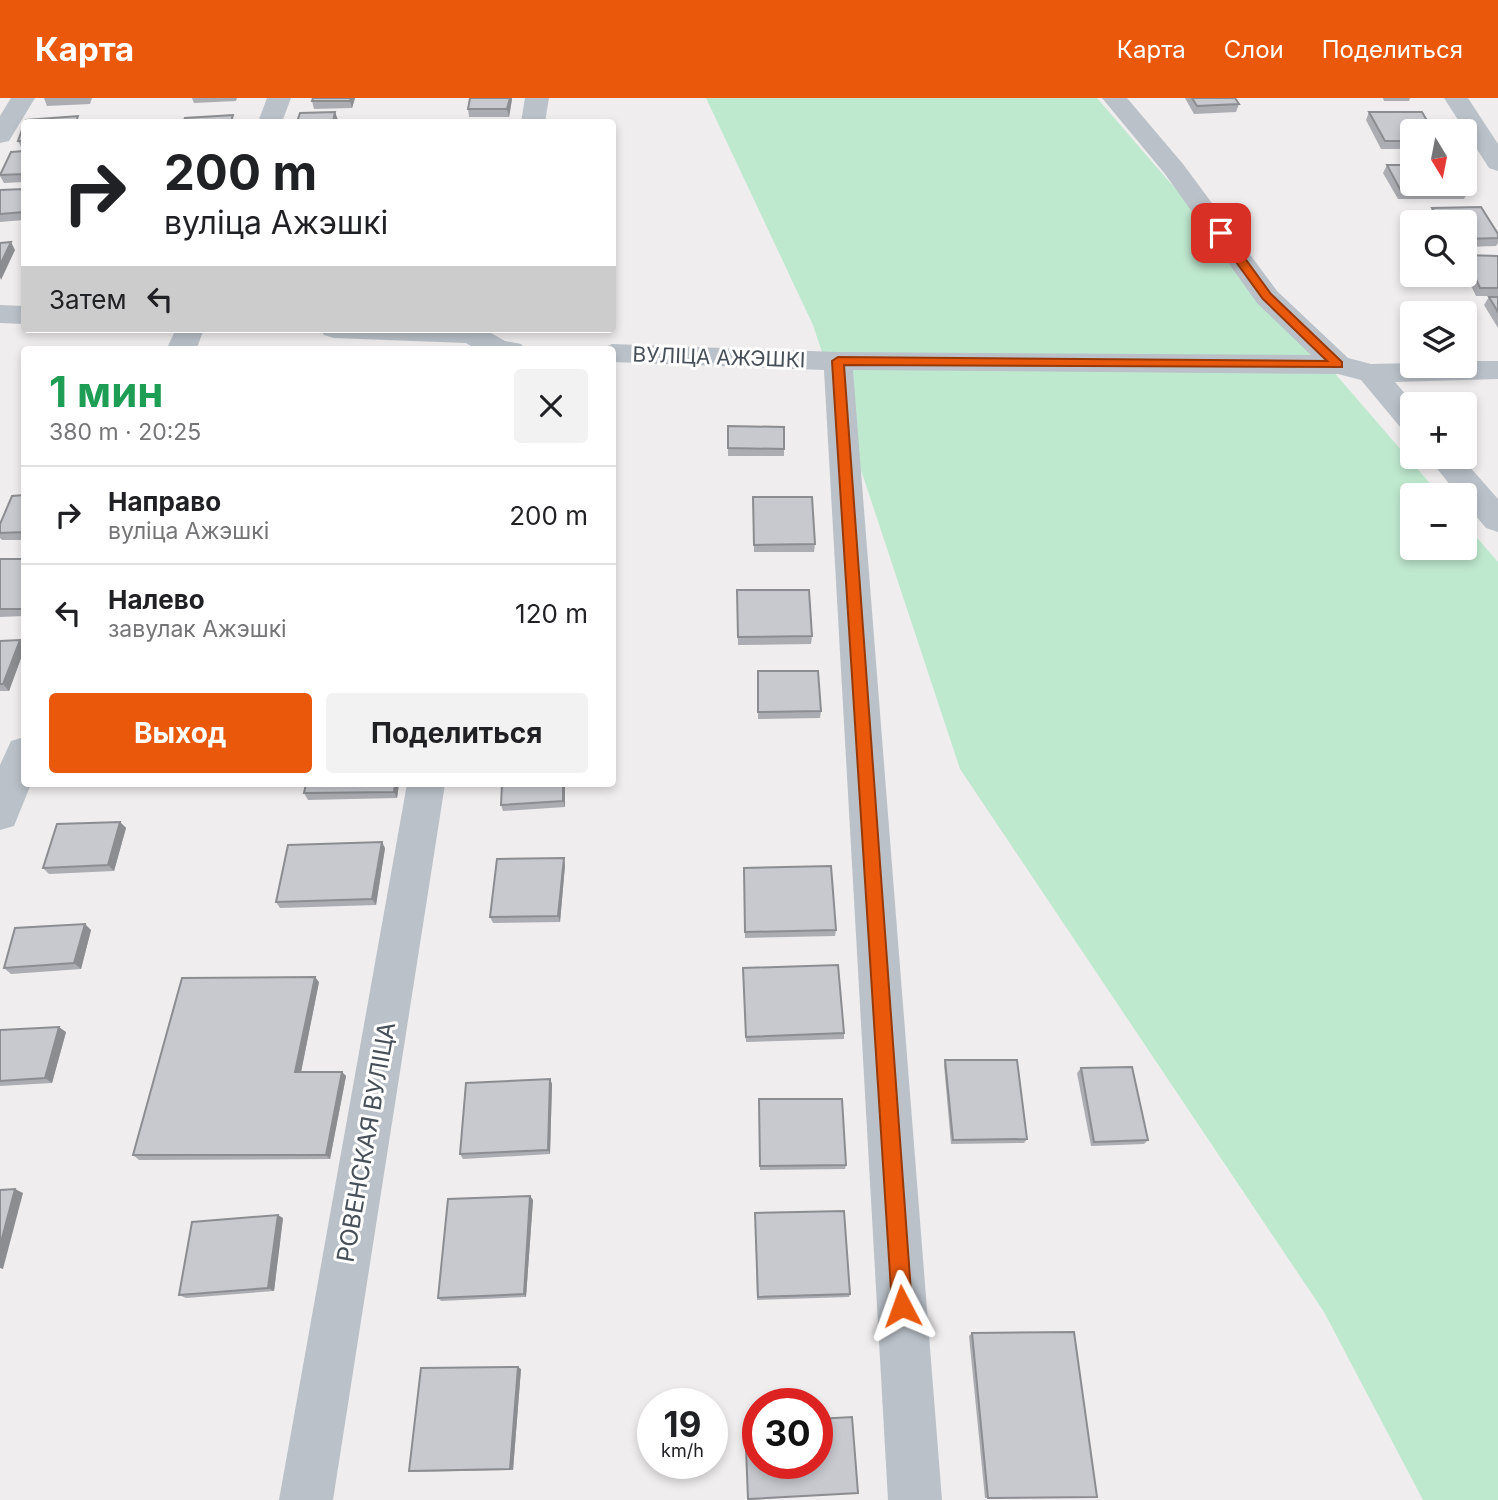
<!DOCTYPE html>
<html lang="ru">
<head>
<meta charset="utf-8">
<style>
	body { margin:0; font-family:Inter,sans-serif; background:#f2f2f2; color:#202124; height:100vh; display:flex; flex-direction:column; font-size:26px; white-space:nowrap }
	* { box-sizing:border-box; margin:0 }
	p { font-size:23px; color:#757577 }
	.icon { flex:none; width:38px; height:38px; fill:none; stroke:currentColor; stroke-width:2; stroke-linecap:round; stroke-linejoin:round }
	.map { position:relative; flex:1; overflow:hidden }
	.drawer { position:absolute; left:21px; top:248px; width:595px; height:441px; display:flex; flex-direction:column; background:#fff; border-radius:7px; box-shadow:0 4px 10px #0003 }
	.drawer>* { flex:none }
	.top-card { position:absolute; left:21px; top:21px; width:595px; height:214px; border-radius:7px; box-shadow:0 4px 10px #0003; background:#fff; color:#202124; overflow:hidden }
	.needle { width:46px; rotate:170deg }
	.buttons { position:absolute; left:1400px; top:21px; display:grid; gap:14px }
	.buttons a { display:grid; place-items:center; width:77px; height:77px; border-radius:7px; background:#fff; box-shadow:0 4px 10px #0003; font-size:35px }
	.speed { position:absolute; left:637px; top:1290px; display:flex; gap:14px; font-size:35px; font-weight:700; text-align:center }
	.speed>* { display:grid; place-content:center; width:91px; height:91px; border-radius:50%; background:#fff; box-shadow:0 4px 10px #0003; line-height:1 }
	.speed small { font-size:18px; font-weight:400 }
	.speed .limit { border:10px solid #d22; background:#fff; color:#111 }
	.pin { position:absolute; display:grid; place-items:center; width:60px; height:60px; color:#fff; margin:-30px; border-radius:14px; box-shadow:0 4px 10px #0006 }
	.me { position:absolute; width:77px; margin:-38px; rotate:356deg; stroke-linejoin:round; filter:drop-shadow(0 0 5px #0008) }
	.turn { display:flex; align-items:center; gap:24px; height:147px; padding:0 28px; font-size:32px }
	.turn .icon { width:91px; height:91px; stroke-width:2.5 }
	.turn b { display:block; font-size:49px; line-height:60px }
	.then { display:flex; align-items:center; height:66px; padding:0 28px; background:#0003; gap:14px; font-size:26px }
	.round { display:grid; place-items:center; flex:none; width:74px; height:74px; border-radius:7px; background:#f2f2f2 }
	.head { display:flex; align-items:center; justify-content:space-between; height:119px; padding:0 28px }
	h1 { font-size:42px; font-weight:700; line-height:52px; color:#1e9e55 }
	.primary-button { display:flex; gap:14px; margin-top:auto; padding:14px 28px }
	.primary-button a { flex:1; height:80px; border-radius:7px; background:#ea580c; color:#fff; font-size:28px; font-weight:700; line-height:80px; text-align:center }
	.primary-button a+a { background:#f2f2f2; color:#202124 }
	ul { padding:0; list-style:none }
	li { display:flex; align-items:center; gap:21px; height:98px; padding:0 28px; border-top:2px solid #e0e0e0 }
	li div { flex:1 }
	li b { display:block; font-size:26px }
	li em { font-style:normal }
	header { display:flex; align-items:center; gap:42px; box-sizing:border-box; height:98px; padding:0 35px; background:#ea580c; color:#fff }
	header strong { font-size:33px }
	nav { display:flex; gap:38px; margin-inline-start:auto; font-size:24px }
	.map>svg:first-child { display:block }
	.green { fill:#bfe9cf }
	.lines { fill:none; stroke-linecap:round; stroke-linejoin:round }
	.minor { fill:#bac1c8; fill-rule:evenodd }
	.wall { fill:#abadb2 }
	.shaded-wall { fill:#8b8d91 }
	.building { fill:#c7c9cf; stroke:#8b8d91; stroke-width:2 }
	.route { fill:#ea580c; stroke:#983908; stroke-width:2 }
	.labels { text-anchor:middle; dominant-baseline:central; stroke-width:6; stroke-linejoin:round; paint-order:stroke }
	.far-street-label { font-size:21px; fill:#475058; stroke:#fff }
	.street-label { font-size:24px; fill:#475058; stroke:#fff }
</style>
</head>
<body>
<header>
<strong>Карта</strong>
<nav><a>Карта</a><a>Слои</a><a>Поделиться</a></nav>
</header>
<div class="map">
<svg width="1498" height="1402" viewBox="0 0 1498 1402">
	<rect width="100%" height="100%" fill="#efeded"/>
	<polygon class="green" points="706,0 1097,0 1440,397 1412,397 1412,450 1465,450 1465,426 1498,464 1498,1402 1423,1402 1324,1214 960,671 813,227"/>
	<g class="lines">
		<g class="minor">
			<polygon points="11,0 35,0 9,43 0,45 0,18"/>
			<polygon points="267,0 291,0 282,24 258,24"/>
			<polygon points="525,0 549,0 545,24 521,24"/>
			<polygon points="1102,0 1127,0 1183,66 1277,193 1348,260 1371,266 1412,265 1412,268 1465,268 1465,263 1498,263 1498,281 1395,284 1414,306 1412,333 1401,330 1361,282 1338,276 853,272 942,1402 888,1402 824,272 612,264 612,252 599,252 612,246 838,254 1311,257 1257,205 1165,76"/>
			<polygon points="1444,0 1468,0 1498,46 1498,73 1489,70"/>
			<polygon points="0,207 24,208 24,226 0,225"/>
			<polygon points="176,231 204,231 196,252 166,252"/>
			<polygon points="320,231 484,231 505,243 521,246 526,252 478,252 466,245 334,240 324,237"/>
			<polygon points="1428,359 1461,359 1498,401 1498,434 1486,430 1465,405 1465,397 1458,397"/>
			<polygon points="24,639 24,686 31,686 14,728 0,732 0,667 11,643"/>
			<polygon points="407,686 445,686 333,1402 279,1402"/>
		</g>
	</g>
	<g class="wall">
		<polygon points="44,0 92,0 90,6 47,8"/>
		<polygon points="192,0 237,0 236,3 194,5"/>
		<polygon points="313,0 355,0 352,10 314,11 312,3"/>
		<polygon points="1185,0 1235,0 1239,6 1236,14 1194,16"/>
		<polygon points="1383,0 1410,0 1409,3 1384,3"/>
		<polygon points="512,1 509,19 469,19 468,11"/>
		<polygon points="1369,14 1412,33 1412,51 1381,51 1366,22"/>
		<polygon points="24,26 24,51 22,51 18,43"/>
		<polygon points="24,53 24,84 4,85 0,78 0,76"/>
		<polygon points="1387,67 1468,93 1464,101 1398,101 1383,75"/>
		<polygon points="24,91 24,122 0,124 0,92"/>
		<polygon points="1432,110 1498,136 1498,145 1496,148 1465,149 1465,124 1432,124 1428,118"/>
		<polygon points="1465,157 1498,158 1498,198 1476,198 1465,175"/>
		<polygon points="1489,199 1498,199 1498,230 1484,207"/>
		<polygon points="728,328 784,329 784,358 728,358"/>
		<polygon points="24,397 24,442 2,442 0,440 0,426"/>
		<polygon points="753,399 815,446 814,454 754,454"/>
		<polygon points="0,461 24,461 24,518 0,519"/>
		<polygon points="737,492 812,538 811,546 738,547"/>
		<polygon points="0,543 24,548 24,552 9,593 0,593"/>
		<polygon points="758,573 821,613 820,620 758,621"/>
		<polygon points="306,686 399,686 397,700 308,702 304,695"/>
		<polygon points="502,686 565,686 565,709 503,713 501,707"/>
		<polygon points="120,724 126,730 114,773 49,776 43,770"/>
		<polygon points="385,750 376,807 280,810 276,804"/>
		<polygon points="565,767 560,824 493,825 490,819"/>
		<polygon points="744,770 836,832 835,838 745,840"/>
		<polygon points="91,832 81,871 11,876 4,870"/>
		<polygon points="743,870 844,935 844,941 746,944"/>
		<polygon points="319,884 301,974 342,974 346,978 330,1061 139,1062 133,1057"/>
		<polygon points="0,932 66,934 52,985 0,988"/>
		<polygon points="945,962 1027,1041 1024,1045 951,1046 944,967"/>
		<polygon points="1081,970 1148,1042 1144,1046 1091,1048 1077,975"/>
		<polygon points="550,981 552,986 550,1056 463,1061 460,1056"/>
		<polygon points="759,1001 846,1067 845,1071 760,1072"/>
		<polygon points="530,1098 533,1102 526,1199 441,1203 438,1200"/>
		<polygon points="755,1115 850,1196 849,1199 757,1202"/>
		<polygon points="283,1120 274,1193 186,1200 179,1197"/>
		<polygon points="972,1235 1097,1399 985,1400 969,1238"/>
		<polygon points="521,1271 513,1372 413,1374 409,1373"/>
		<polygon points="745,1324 858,1395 748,1402"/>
	</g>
	<g class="shaded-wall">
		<polygon points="351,0 355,0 352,10 350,3"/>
		<polygon points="510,0 512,0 512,1 509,19 507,11"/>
		<polygon points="335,14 338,22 337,24 333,24"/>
		<polygon points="11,144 15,152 1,182 0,179 0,167"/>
		<polygon points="20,542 24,548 24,552 9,593 3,586"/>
		<polygon points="395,686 399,686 397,700 394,694"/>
		<polygon points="563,686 565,686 565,709 563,703"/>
		<polygon points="120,724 126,730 114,773 108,767"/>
		<polygon points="382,744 385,750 376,807 372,801"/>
		<polygon points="564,760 565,767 560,824 558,818"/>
		<polygon points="85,826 91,832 81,871 74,865"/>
		<polygon points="315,879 319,884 300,979 295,974"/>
		<polygon points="59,929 66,934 52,985 45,980"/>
		<polygon points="342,974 346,978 330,1061 326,1057"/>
		<polygon points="550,981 552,986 550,1056 548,1052"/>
		<polygon points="15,1091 23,1095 3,1171 0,1170 0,1148"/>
		<polygon points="530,1098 533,1102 526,1199 524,1196"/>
		<polygon points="278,1117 283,1120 274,1193 268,1190"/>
		<polygon points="518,1269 521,1271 513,1372 510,1371"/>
	</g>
	<g class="building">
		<polygon points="313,0 351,0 350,3 312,3"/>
		<polygon points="470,0 510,0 507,11 468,11"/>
		<polygon points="1192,0 1235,0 1239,6 1197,8"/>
		<polygon points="335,14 333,24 297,24 300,15"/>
		<polygon points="1369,14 1422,14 1433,33 1412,33 1412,43 1385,43"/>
		<polygon points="233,17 231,24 183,24 185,20"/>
		<polygon points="78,18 76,24 25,24 26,22"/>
		<polygon points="457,23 504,23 503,24 456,24"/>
		<polygon points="24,26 24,43 18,43"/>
		<polygon points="24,53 24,76 0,77 11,54"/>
		<polygon points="1387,67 1412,67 1412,86 1463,86 1468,93 1401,93"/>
		<polygon points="24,91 24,114 0,116 0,92"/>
		<polygon points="1481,109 1498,136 1498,140 1465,141 1465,124 1441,124 1432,110"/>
		<polygon points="11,144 0,167 0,145"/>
		<polygon points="1465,157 1498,158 1498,190 1480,190"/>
		<polygon points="1489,199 1498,199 1498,214"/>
		<polygon points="146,249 145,252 90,252 91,250"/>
		<polygon points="357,250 386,251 385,252 356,252"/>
		<polygon points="728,328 784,329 784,351 728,350"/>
		<polygon points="24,397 24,434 0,435 0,426 12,398"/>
		<polygon points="753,399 812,399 815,446 754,447"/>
		<rect x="0" y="461" width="24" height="50"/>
		<polygon points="737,492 809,492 812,538 738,539"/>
		<polygon points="20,542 3,586 0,586 0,543"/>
		<polygon points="758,573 818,573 821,613 758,614"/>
		<polygon points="306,686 395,686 394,694 304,695"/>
		<polygon points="502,686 563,686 563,703 501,707"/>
		<polygon points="120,724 108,767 43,770 57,726"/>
		<polygon points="382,744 372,801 276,804 288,747"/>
		<polygon points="564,760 558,818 490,819 497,761"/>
		<polygon points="831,768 836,832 745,834 744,770"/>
		<polygon points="85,826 74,865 4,870 15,830"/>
		<polygon points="838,867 844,935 746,939 743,870"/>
		<polygon points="315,879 295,974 342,974 326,1057 133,1057 182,880"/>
		<polygon points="59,929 45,980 0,983 0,932"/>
		<polygon points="945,962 1017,962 1027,1041 953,1042"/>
		<polygon points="1132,969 1148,1042 1094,1044 1081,970"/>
		<polygon points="550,981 548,1052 460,1056 466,985"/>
		<polygon points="759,1001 842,1001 846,1067 760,1068"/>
		<polygon points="15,1091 0,1148 0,1092"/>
		<polygon points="530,1098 524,1196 438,1200 448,1101"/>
		<polygon points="844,1113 850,1196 758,1199 755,1115"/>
		<polygon points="278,1117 268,1190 179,1197 192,1124"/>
		<polygon points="1074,1234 1097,1399 988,1400 972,1235"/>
		<polygon points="518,1269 510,1371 409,1373 421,1270"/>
		<polygon points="852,1319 858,1395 748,1401 745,1324 758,1324 758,1365 817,1365 817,1321"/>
	</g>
	<polygon class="route" points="1217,133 1225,133 1271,196 1342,264 1342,269 844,267 912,1208 909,1215 902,1218 895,1215 892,1208 832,263 838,259 1327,263 1263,201 1215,135"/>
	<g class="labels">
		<g class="far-street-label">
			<text transform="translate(719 259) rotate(2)">ВУЛІЦА АЖЭШКІ</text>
		</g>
		<g class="street-label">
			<text transform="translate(366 1044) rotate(-80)">РОВЕНСКАЯ ВУЛІЦА</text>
		</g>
	</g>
</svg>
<div class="buttons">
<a><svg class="needle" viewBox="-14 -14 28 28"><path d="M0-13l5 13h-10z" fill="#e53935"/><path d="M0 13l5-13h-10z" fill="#757577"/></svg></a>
<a><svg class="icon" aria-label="search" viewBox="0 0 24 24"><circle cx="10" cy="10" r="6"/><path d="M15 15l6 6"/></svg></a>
<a><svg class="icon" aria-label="layers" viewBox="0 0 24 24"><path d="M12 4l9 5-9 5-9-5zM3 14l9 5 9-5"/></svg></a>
<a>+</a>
<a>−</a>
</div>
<div class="speed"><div>19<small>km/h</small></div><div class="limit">30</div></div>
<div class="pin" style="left:1221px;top:135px;background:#d93025"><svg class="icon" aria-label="arrive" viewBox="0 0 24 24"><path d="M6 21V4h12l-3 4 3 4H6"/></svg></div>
<svg class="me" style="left:902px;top:1208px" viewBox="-20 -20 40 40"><path d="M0-17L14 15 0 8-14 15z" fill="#ea580c" stroke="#fff" stroke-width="4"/></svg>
<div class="top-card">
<div class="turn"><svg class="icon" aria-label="right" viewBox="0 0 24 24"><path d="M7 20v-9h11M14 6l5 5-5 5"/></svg><div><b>200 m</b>вуліца Ажэшкі</div></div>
<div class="then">Затем<svg class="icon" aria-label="left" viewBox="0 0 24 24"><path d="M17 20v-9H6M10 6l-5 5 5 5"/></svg></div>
</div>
<section class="drawer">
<div class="head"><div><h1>1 мин</h1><p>380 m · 20:25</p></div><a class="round"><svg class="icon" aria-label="close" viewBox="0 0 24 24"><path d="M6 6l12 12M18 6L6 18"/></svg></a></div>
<ul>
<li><svg class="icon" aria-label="right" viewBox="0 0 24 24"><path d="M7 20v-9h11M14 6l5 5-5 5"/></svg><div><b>Направо</b><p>вуліца Ажэшкі</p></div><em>200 m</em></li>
<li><svg class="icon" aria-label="left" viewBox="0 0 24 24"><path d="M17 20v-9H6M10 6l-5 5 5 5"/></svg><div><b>Налево</b><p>завулак Ажэшкі</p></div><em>120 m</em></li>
</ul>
<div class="primary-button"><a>Выход</a><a>Поделиться</a></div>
</section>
</div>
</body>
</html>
